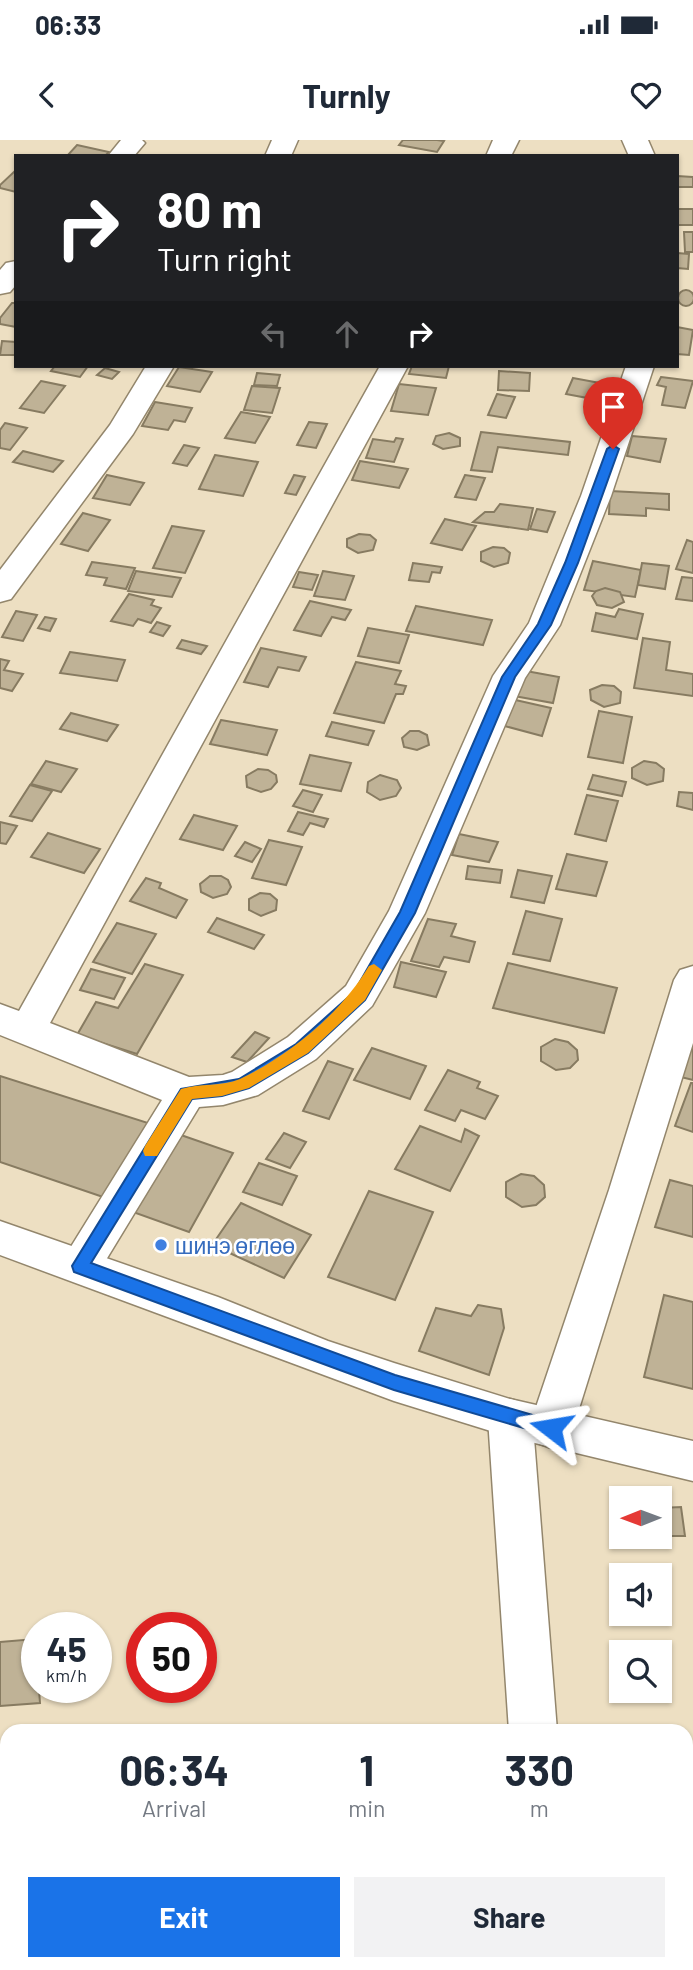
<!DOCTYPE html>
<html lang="en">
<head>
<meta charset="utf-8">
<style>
	body { margin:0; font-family:Barlow,sans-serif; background:#f2f2f3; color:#1f2937; height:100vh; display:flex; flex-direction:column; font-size:26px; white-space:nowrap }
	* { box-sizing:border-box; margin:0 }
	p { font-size:23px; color:#747a83 }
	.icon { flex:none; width:38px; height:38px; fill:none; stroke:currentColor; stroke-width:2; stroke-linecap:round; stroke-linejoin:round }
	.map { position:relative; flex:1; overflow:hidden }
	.details { position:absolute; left:0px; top:1584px; width:693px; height:247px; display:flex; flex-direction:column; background:#fff; border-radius:21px 21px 0 0; box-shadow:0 2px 5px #0004 }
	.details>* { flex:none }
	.guide { position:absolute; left:14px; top:14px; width:665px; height:214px; border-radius:0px; box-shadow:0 2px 5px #0004; background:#202124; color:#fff; overflow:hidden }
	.needle { width:46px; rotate:269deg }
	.controls { position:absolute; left:609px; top:1346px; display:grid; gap:14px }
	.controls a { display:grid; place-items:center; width:63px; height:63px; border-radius:0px; background:#fff; box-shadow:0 2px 5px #0004; font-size:35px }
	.speed { position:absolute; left:21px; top:1472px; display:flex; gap:14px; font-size:35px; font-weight:700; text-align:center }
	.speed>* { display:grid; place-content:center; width:91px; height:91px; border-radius:50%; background:#fff; box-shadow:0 2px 5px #0004; line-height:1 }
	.speed small { font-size:18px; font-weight:400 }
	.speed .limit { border:10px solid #d22; background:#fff; color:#111 }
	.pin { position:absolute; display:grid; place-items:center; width:60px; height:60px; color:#fff; margin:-72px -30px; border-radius:50% 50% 50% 0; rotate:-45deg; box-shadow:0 0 7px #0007 }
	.pin .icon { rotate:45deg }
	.me { position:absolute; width:77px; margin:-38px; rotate:284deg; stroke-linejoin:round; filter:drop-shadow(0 0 5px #0008) }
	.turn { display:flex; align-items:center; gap:24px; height:147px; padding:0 28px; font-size:32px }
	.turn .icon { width:91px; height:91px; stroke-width:2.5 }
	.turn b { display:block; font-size:49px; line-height:60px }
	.lanes { display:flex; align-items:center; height:66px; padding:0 28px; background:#0003; justify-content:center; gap:35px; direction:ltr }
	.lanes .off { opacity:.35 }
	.eta { display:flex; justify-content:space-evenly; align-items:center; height:119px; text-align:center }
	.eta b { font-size:42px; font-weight:700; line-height:49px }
	.primary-button { display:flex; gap:14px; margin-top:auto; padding:14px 28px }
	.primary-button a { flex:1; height:80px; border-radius:0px; background:#1a73e8; color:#fff; font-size:28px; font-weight:700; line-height:80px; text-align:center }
	.primary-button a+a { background:#f2f2f3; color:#1f2937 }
	.status { display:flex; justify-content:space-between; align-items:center; height:49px; padding:0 35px; background:#fff; direction:ltr }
	.status svg { height:19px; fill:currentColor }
	header { display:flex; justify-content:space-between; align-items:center; height:91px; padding:0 28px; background:#fff; font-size:32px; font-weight:700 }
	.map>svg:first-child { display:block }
	.building { fill:#bfb296; stroke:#877b61; stroke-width:2 }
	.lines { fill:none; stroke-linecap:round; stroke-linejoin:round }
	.minor-casing { stroke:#93866c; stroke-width:3 }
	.major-casing { stroke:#93866c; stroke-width:3 }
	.minor { fill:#fff; fill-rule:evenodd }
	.major { fill:#fff; fill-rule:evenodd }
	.route { fill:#1a73e8; stroke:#114b97; stroke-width:2 }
	.slow { fill:#f59e0b }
	.shop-dot { fill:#3f7fe0; stroke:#fff; stroke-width:2.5 }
	.labels { text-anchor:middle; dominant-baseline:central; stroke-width:5; stroke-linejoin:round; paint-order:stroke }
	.shop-label { font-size:23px; fill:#366cbe; stroke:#fff; text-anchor:start }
</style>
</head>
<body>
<div class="status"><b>06:33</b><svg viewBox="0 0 49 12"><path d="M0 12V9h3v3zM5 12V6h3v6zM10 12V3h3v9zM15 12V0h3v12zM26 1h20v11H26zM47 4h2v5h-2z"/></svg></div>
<header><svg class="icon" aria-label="back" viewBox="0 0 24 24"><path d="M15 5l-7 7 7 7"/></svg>Turnly<svg class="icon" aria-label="heart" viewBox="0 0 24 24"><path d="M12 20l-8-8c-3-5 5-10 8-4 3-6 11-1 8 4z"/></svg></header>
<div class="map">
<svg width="693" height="1830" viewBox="0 0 693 1830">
	<rect width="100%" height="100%" fill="#eddfc2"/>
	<g class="building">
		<polygon points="403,0 437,0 444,1 437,12 399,5"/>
		<polygon points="77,5 109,12 105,16 67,16"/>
		<polygon points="16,30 16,52 0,48 0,45"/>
		<polygon points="677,36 693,37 693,47 678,47"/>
		<polygon points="677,69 693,69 693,85 678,85"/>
		<polygon points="684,92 693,92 693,112 685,112"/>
		<polygon points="677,113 689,114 688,129 677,128"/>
		<circle cx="686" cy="158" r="8"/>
		<polygon points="12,163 16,163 16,187 0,184 0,178"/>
		<polygon points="677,187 693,190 689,215 677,214"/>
		<polygon points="2,201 16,202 16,215 0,215"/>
		<polygon points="55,226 88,226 80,237 51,231"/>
		<polygon points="412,226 449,226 446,238 409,234"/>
		<polygon points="179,227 212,232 200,252 167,246"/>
		<polygon points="105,228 119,232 112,239 97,235"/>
		<polygon points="499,231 530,233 529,251 498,250"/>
		<polygon points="257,233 280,235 277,246 254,245"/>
		<polygon points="661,237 693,241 685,268 662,265 666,247 657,245"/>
		<polygon points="573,238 600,243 593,259 566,254"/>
		<polygon points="41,241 65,246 44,273 20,268"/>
		<polygon points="399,244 436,248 428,275 391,271"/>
		<polygon points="252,246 280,248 272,273 244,270"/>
		<polygon points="497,254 515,257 506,278 488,275"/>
		<polygon points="155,262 192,268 185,282 174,280 168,290 142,286"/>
		<polygon points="241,272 270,277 255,303 225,298"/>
		<polygon points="309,282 327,284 316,308 297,305"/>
		<polygon points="5,283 27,288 10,310 0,308 0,290"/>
		<polygon points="481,292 570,302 568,315 498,307 492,332 471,330"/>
		<polygon points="449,293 460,298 460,306 443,309 433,304 436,296"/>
		<polygon points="632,296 666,299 660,322 627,316"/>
		<polygon points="396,298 403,299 394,322 366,318 373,299 394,302"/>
		<polygon points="184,305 199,308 187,326 173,323"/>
		<polygon points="23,311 63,321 53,332 13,322"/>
		<polygon points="215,315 258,322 243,356 199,349"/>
		<polygon points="360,321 408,329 399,348 352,340"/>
		<polygon points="107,335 144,343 130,365 93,358"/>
		<polygon points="294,335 305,337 296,355 285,353"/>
		<polygon points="465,335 485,338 476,360 455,357"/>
		<polygon points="610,351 669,354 669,370 646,368 646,376 609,374"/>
		<polygon points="500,364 533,368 528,390 473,382 485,372 494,372"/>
		<polygon points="537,369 555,372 547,392 530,389"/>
		<polygon points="83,373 110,380 88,411 61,404"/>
		<polygon points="445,379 476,386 462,410 431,403"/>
		<polygon points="172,386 204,391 185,433 153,428"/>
		<polygon points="359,394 370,395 376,400 373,410 358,413 347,407 347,399"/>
		<polygon points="687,400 693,402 693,433 676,429"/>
		<polygon points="493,407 504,408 510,413 508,423 494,427 481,421 481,412"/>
		<polygon points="593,421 641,430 635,457 584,450"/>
		<polygon points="92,422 135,428 126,449 104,445 107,438 86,435"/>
		<polygon points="413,423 442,427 440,433 432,432 429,442 409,440"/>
		<polygon points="642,423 669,426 665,449 638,445"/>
		<polygon points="136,431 181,438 172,457 128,451"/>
		<polygon points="323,431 354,436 345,460 314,456"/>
		<polygon points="299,432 318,435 312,450 293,447"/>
		<polygon points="682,437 693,438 693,461 676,459"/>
		<polygon points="605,448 620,452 624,462 612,468 597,465 592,456 596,451"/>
		<polygon points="129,454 154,460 151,465 161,468 151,483 138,479 133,486 111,481"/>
		<polygon points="310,461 351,470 345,480 332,477 321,496 294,490"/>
		<polygon points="416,466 492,480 483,505 406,491"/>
		<polygon points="619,469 643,474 637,499 592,491 596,473 615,477"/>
		<polygon points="16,471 37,475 23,501 2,497"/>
		<polygon points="45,477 56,479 50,491 38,488"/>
		<polygon points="157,482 170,486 163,496 150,492"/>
		<polygon points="368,488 409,495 399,523 358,516"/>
		<polygon points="643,498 670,502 666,530 693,534 693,556 634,548"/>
		<polygon points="182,500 207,506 201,514 177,508"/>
		<polygon points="261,508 306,517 299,531 278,527 268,547 244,542"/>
		<polygon points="70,512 125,520 117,541 60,533"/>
		<polygon points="0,519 9,521 4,530 23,534 12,551 0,548"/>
		<polygon points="356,522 401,531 395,544 406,546 403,554 396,554 384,583 334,573"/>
		<polygon points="526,531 559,537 553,563 514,556"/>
		<polygon points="602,545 614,546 621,552 620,563 604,567 591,560 590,550"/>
		<polygon points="511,559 551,568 542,596 501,585"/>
		<polygon points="599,571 632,577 623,623 588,617"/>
		<polygon points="71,573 118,585 107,601 60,589"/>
		<polygon points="221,580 277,590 267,615 210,604"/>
		<polygon points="332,582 374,591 368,605 326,596"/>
		<polygon points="410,591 419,591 427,595 429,605 417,610 404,607 402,598"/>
		<polygon points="310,615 351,623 341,651 300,644"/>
		<polygon points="46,621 77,629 61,652 31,644"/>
		<polygon points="644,621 656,623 664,629 663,641 647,645 632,638 632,628"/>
		<polygon points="258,629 268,630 276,635 277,642 271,649 261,652 247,647 246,636"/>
		<polygon points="380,635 397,640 401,648 396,656 380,660 367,652 368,642"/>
		<polygon points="593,635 626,642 622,656 588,649"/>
		<polygon points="30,645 52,651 32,681 10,676"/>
		<polygon points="303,650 322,655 313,672 293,666"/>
		<polygon points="679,652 693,653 693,670 677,666"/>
		<polygon points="587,655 618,661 606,701 575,694"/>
		<polygon points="298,672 328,679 324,687 310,683 303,695 288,691"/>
		<polygon points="194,675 237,686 223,710 180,699"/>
		<polygon points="0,682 17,686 6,704 0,703"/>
		<polygon points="48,693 100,709 84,733 31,717"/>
		<polygon points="459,694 498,702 489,722 452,715"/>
		<polygon points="269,700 302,707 286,745 252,738"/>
		<polygon points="245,702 261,709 252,722 235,716"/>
		<polygon points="567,714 607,722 596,756 556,749"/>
		<polygon points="468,726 502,730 500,743 466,739"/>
		<polygon points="518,730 552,736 544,763 511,757"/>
		<polygon points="210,736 221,736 228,740 231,747 227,754 213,758 201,752 200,744"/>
		<polygon points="146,738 161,743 159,748 187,760 176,778 130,761"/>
		<polygon points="260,753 270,754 277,760 276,770 261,776 249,770 249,759"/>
		<polygon points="526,771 562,779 550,821 513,814"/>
		<polygon points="217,778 264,795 254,809 208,792"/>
		<polygon points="428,779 456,784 451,796 475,802 469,822 444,817 439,827 411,821"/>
		<polygon points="117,783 156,794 132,834 93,822"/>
		<polygon points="401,822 446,832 436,857 394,847"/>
		<polygon points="508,823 617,848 604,893 493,868"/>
		<polygon points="145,824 183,835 137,914 77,895 96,862 118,868"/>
		<polygon points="91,829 125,838 114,859 80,850"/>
		<polygon points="255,892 269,898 247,922 232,917"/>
		<polygon points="693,896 693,940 681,937"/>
		<polygon points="555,899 568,902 577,910 578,920 570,928 556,930 541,921 541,907"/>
		<polygon points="372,908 426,926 410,959 354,940"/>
		<polygon points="328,921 353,929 329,979 303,971"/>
		<polygon points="448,930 480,942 477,948 498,956 485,979 461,970 455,981 425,970"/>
		<polygon points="0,936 148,983 106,1058 0,1022"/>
		<polygon points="691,943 693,943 693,992 675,986"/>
		<polygon points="420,986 461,1002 465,989 479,996 450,1051 395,1029"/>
		<polygon points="284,993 306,1002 290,1028 266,1019"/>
		<polygon points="178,994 233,1013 189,1092 133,1072"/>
		<polygon points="259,1023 297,1036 282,1065 243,1052"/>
		<polygon points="521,1034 534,1036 544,1045 545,1057 536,1065 522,1067 506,1057 506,1042"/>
		<polygon points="670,1040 693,1046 693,1097 655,1087"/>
		<polygon points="369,1051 433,1072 395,1160 328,1137"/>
		<polygon points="241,1063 311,1095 284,1138 212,1105"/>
		<polygon points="664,1155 693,1162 693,1249 644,1237"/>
		<polygon points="478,1165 501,1169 504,1188 489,1235 419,1211 436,1168 471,1176"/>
		<polygon points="681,1367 685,1396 660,1396 660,1368"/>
		<polygon points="35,1499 40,1563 0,1566 0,1502"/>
		<polygon points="0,1616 7,1616 7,1824 97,1824 97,1830 0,1830"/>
		<polygon points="253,1824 325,1824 254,1829"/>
	</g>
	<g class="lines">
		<defs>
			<g id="minor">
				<polygon points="121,0 142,0 145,3 134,16 108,16"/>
				<polygon points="272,0 298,0 291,16 265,16"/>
				<polygon points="493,0 519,0 511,16 486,16"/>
				<polygon points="622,0 648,0 655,16 629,16"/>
				<polygon points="16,121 16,145 10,152 0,154 0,130 6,123"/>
				<polygon points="146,226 174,226 133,294 11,459 0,462 0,430 110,285"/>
				<polygon points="380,226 408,226 50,883 189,937 223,935 232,932 288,897 346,846 389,771 493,536 529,483 581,356 626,226 654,226 611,356 560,485 525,538 425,773 372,866 316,919 258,955 223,965 199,967 95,1138 80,1143 65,1138 59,1126 162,960 0,895 0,864 19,871"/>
				<polygon points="693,826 693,903 573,1288 567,1302 551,1308 535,1302 534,1298 557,1591 509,1591 488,1278 494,1264 510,1259 526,1264 532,1279 609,1050 674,840 680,830"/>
				<polygon points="507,1824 559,1824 558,1830 506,1830"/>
			</g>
			<polygon id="major" points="0,1081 218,1157 328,1201 394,1223 510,1259 693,1301 693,1341 510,1297 394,1261 0,1115"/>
		</defs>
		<use href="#minor" class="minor-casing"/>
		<use href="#major" class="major-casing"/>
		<use href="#minor" class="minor"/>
		<use href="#major" class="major"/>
	</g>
	<polygon class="route" points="613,305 619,309 578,423 551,485 515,537 415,773 365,860 308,913 249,948 222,956 192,959 91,1123 395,1235 557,1282 560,1288 557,1294 551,1296 394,1250 74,1132 72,1126 181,949 239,939 296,904 354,852 400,772 502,537 538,484 565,423 607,309"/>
	<path class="slow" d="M 374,824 L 382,830 L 365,860 L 308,913 L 249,948 L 222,956 L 192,959 L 157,1016 L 145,1016 L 143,1011 L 145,1006 L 181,949 C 200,943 221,947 240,939 C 290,915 341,873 369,826 Z"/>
	<circle class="shop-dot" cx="161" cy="1105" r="7"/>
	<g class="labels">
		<g class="shop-label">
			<text x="175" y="1105">шинэ өглөө</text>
		</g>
	</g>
</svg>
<div class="controls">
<a><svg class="needle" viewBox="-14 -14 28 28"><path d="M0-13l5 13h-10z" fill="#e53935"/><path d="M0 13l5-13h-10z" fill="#747a83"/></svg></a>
<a><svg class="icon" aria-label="sound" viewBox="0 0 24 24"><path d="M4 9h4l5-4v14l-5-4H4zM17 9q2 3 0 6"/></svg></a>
<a><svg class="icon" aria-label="search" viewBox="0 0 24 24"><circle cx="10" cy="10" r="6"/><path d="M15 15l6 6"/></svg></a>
</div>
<div class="speed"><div>45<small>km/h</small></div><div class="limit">50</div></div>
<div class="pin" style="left:613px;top:309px;background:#d93025"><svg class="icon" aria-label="arrive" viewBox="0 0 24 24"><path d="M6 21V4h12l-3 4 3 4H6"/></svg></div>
<svg class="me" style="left:551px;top:1288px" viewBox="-20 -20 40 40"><path d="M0-17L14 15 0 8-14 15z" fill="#1a73e8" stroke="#fff" stroke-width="4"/></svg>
<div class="guide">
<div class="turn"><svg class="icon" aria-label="right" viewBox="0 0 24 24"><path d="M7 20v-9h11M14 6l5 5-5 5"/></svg><div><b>80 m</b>Turn right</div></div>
<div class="lanes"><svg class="icon off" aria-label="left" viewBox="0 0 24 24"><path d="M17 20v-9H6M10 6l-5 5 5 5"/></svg><svg class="icon off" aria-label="ahead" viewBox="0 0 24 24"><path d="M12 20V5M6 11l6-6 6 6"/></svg><svg class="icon" aria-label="right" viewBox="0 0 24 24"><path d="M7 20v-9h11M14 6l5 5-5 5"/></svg></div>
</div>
<section class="details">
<div class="eta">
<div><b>06:34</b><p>Arrival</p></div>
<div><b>1</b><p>min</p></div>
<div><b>330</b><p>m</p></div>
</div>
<div class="primary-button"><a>Exit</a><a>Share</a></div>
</section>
</div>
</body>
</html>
